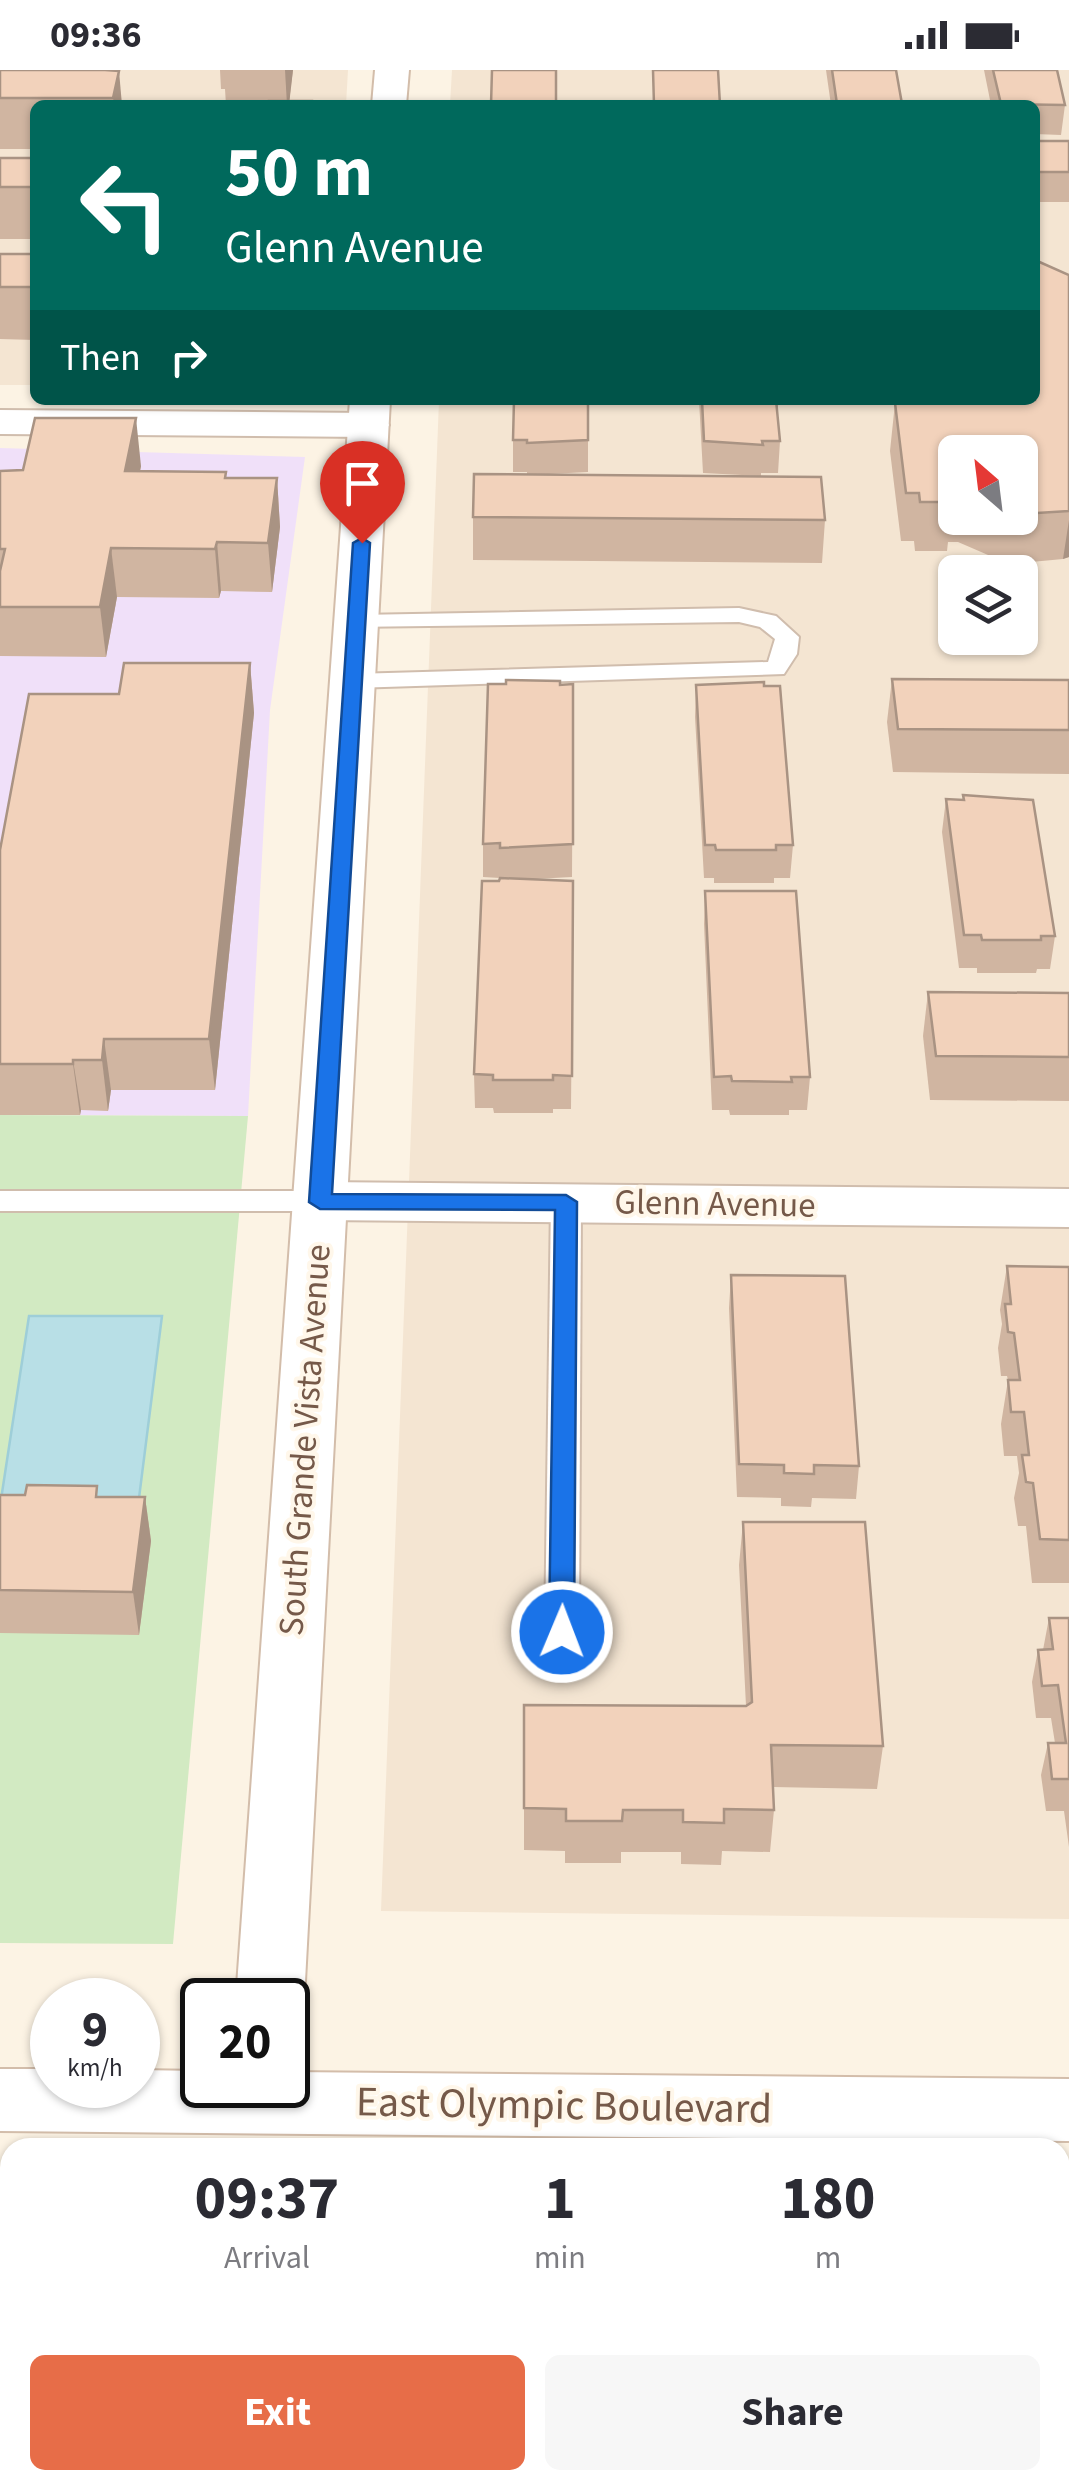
<!DOCTYPE html>
<html lang="en">
<head>
<meta charset="utf-8">
<style>
	body { margin:0; font-family:"Source Sans 3",sans-serif; background:#f7f7f7; color:#2b2b33; height:100vh; display:flex; flex-direction:column; font-size:38px; white-space:nowrap }
	* { box-sizing:border-box; margin:0 }
	p { font-size:32px; color:#7c7c81 }
	.icon { flex:none; width:55px; height:55px; fill:none; stroke:currentColor; stroke-width:2; stroke-linecap:round; stroke-linejoin:round }
	.map { position:relative; flex:1; overflow:hidden }
	.side { position:absolute; left:0px; top:2068px; width:1070px; height:352px; display:flex; flex-direction:column; background:#fff; border-radius:30px 30px 0 0; box-shadow:0 2px 8px #0004 }
	.side>* { flex:none }
	.hud { position:absolute; left:30px; top:30px; width:1010px; height:305px; border-radius:15px; box-shadow:0 2px 8px #0004; background:#00695c; color:#fff; overflow:hidden }
	.needle { width:65px; rotate:332deg }
	.buttons { position:absolute; left:938px; top:365px; display:grid; gap:20px }
	.buttons a { display:grid; place-items:center; width:100px; height:100px; border-radius:15px; background:#fff; box-shadow:0 2px 8px #0004; font-size:50px }
	.speed { position:absolute; left:30px; top:1908px; display:flex; gap:20px; font-size:50px; font-weight:700; text-align:center }
	.speed>* { display:grid; place-content:center; width:130px; height:130px; border-radius:50%; background:#fff; box-shadow:0 2px 8px #0004; line-height:1 }
	.speed small { font-size:25px; font-weight:400 }
	.speed .limit { border:5px solid #111; border-radius:15px; background:#fff; color:#111 }
	.pin { position:absolute; display:grid; place-items:center; width:85px; height:85px; color:#fff; margin:-102px -42px; border-radius:50% 50% 50% 0; rotate:-45deg; box-shadow:0 0 10px #0007 }
	.pin .icon { rotate:45deg }
	.me { position:absolute; width:110px; margin:-55px; rotate:1deg; stroke-linejoin:round; filter:drop-shadow(0 0 8px #0008) }
	.turn { display:flex; align-items:center; gap:35px; height:210px; padding:0 30px; font-size:45px }
	.turn .icon { width:130px; height:130px; stroke-width:2.5 }
	.turn b { display:block; font-size:70px; line-height:85px }
	.then { display:flex; align-items:center; height:95px; padding:0 30px; background:#0003; gap:20px; font-size:38px }
	.eta { display:flex; justify-content:space-evenly; align-items:center; height:170px; text-align:center }
	.eta b { font-size:60px; font-weight:700; line-height:70px }
	.action { display:flex; gap:20px; margin-top:auto; padding:20px 30px }
	.action a { flex:1; height:115px; border-radius:15px; background:#e76d48; color:#fff; font-size:40px; font-weight:700; line-height:115px; text-align:center }
	.action a+a { background:#f7f7f7; color:#2b2b33 }
	.status { display:flex; justify-content:space-between; align-items:center; height:70px; padding:0 50px; background:#fff; direction:ltr }
	.status svg { height:28px; fill:currentColor }
	.map>svg:first-child { display:block }
	.residential { fill:#f4e5d2; fill-rule:evenodd }
	.education { fill:#f0e0f9 }
	.green { fill:#d2eac2 }
	.water { fill:#b8dfe6; stroke:#9eced8; stroke-width:2.5 }
	.lines { fill:none; stroke-linecap:round; stroke-linejoin:round }
	.lane-casing { stroke:#d0bdad; stroke-width:4 }
	.street-casing { stroke:#d0bdad; stroke-width:4 }
	.secondary-casing { stroke:#d3bdaa; stroke-width:4 }
	.lane { fill:#fff; fill-rule:evenodd }
	.street { fill:#fff; fill-rule:evenodd }
	.secondary { fill:#fff; fill-rule:evenodd }
	.wall { fill:#d0b5a1; fill-rule:evenodd }
	.shaded-wall { fill:#a99383 }
	.building { fill:#f2d2bb; stroke:#a99383; stroke-width:2.5 }
	.route { fill:#1a73e8; stroke:#114b97; stroke-width:2.5 }
	.labels { text-anchor:middle; dominant-baseline:central; stroke-width:8; stroke-linejoin:round; paint-order:stroke }
	.street-label { font-size:35px; fill:#755949; stroke:#fff7ea }
	.near-street-label { font-size:42px; fill:#755949; stroke:#fff7ea }
</style>
</head>
<body>
<div class="status"><b>09:36</b><svg viewBox="0 0 49 12"><path d="M0 12V9h3v3zM5 12V6h3v6zM10 12V3h3v9zM15 12V0h3v12zM26 1h20v11H26zM47 4h2v5h-2z"/></svg></div>
<div class="map">
<svg width="1069" height="2418" viewBox="0 0 1069 2418">
	<rect width="100%" height="100%" fill="#fcf3e4"/>
	<g class="residential">
		<polygon points="0,0 348,0 346,35 35,35 35,315 0,315"/>
		<path d="M 452,0 L 1069,0 L 1069,1849 L 381,1841 L 439,330 L 1035,330 L 1035,35 L 450,35 ZM 955,382 L 1020,382 L 1020,448 L 955,448 ZM 955,502 L 1020,502 L 1020,568 L 955,568 Z"/>
	</g>
	<polygon class="education" points="0,378 305,387 270,640 248,1046 0,1045"/>
	<polygon class="green" points="0,1045 248,1046 173,1874 0,1873"/>
	<polygon class="water" points="29,1246 162,1246 138,1436 0,1436"/>
	<g class="lines">
		<defs>
			<g id="lane">
				<polygon points="739,538 776,546 799,567 797,584 784,604 353,618 341,611 353,604 768,592 775,569 760,557 739,552 349,557 345,552 357,545"/>
				<polygon points="0,1121 320,1121 330,1124 335,1131 330,1138 320,1141 0,1141"/>
				<polygon points="566,1122 576,1125 581,1132 579,1563 574,1572 562,1576 550,1572 545,1563 551,1132 556,1125"/>
				<polygon points="0,2348 10,2352 10,2392 0,2388"/>
				<polygon points="160,2410 215,2410 211,2418 156,2418"/>
			</g>
			<g id="street">
				<polygon points="0,340 369,343 383,346 389,355 383,364 369,367 0,364"/>
				<polygon points="320,1112 1069,1119 1069,1157 320,1150 301,1144 293,1131 301,1118"/>
			</g>
			<g id="secondary">
				<polygon points="375,0 409,0 406,35 372,35"/>
				<polygon points="350,330 390,330 304,1930 294,1951 288,1953 288,1930 236,1930"/>
				<polygon points="0,1999 52,1999 52,2015 138,2015 138,2000 202,2001 202,2015 288,2015 288,2002 1069,2009 1069,2071 0,2061"/>
				<polygon points="448,2410 525,2410 529,2418 452,2418"/>
			</g>
		</defs>
		<use href="#lane" class="lane-casing"/>
		<use href="#street" class="street-casing"/>
		<use href="#secondary" class="secondary-casing"/>
		<use href="#lane" class="lane"/>
		<use href="#street" class="street"/>
		<use href="#secondary" class="secondary"/>
	</g>
	<g class="wall">
		<polygon points="0,0 70,1 122,35 35,35 35,79 0,79"/>
		<polygon points="220,0 293,0 289,31 313,35 226,35 225,19 221,19"/>
		<polygon points="826,0 896,0 902,35 831,35"/>
		<polygon points="984,0 1057,0 1065,35 1061,65 1035,64 1035,35 991,35"/>
		<rect x="1035" y="71" width="34" height="61"/>
		<rect x="0" y="88" width="35" height="81"/>
		<polygon points="0,184 35,184 35,270 0,269"/>
		<path d="M 1069,205 L 1069,487 L 1063,489 L 1031,492 L 995,488 L 958,472 L 948,472 L 947,481 L 915,481 L 914,471 L 901,471 L 890,381 L 895,333 L 943,333 L 943,330 L 1035,330 ZM 955,382 L 1020,382 L 1020,448 L 955,448 Z"/>
		<polygon points="588,330 588,402 530,405 761,406 703,403 699,330 779,330 777,342 780,371 778,403 761,403 761,406 825,450 822,493 473,490 473,447 527,405 527,402 513,402 513,370"/>
		<polygon points="141,396 140,401 226,402 226,408 277,408 280,457 272,522 221,521 219,528 117,527 106,587 0,586 0,401"/>
		<polygon points="250,593 254,643 215,1020 111,1020 108,1041 81,1040 80,1045 0,1045 0,780 119,624"/>
		<polygon points="892,609 1069,610 1069,704 893,702 887,652"/>
		<polygon points="573,614 572,807 534,809 573,811 571,1039 553,1039 553,1043 494,1043 493,1038 475,1038 474,1004 500,808 483,807 483,774 560,615"/>
		<polygon points="696,615 793,775 790,808 774,808 774,813 714,813 714,808 704,808 695,647"/>
		<polygon points="963,725 1055,866 1050,899 1037,899 1036,903 977,903 977,898 959,898 942,762 946,729 963,730"/>
		<polygon points="705,821 810,1007 807,1040 789,1040 789,1045 730,1045 729,1040 712,1040 704,854"/>
		<polygon points="928,922 1069,923 1069,1031 930,1030 923,966"/>
		<polygon points="1007,1196 1069,1197 1069,1513 1032,1513 1026,1456 1018,1456 1014,1428 1019,1403 1017,1386 1004,1386 1001,1354 1008,1310 1007,1306 1001,1306 998,1278 1002,1254 1000,1240"/>
		<polygon points="731,1205 859,1396 856,1429 812,1428 811,1437 781,1436 781,1428 737,1427 729,1238"/>
		<polygon points="0,1425 145,1427 151,1471 139,1565 0,1563"/>
		<polygon points="743,1452 883,1676 877,1719 773,1717 774,1740 770,1782 722,1781 721,1795 681,1794 681,1782 621,1782 621,1793 565,1793 565,1781 524,1780 524,1635 746,1636 739,1495"/>
		<polygon points="1049,1548 1069,1548 1069,1777 1064,1741 1046,1741 1041,1705 1048,1673 1055,1673 1051,1648 1036,1648 1032,1612 1038,1580 1043,1580"/>
		<polygon points="1028,2410 1060,2410 1069,2418 1029,2418"/>
	</g>
	<g class="shaded-wall">
		<polygon points="285,0 293,0 289,35 287,35"/>
		<polygon points="119,1 122,35 114,35 113,28"/>
		<polygon points="136,348 141,396 130,450 125,401"/>
		<polygon points="277,408 280,457 272,522 268,473"/>
		<polygon points="1069,450 1069,487 1063,489"/>
		<polygon points="217,472 221,521 219,528 215,479"/>
		<polygon points="111,478 117,527 106,587 100,537"/>
		<polygon points="250,593 254,643 215,1020 209,969"/>
		<polygon points="104,969 111,1020 108,1041 102,990"/>
		<polygon points="73,990 81,1040 80,1045 73,994"/>
		<polygon points="145,1427 151,1471 139,1565 133,1522"/>
		<polygon points="112,2410 124,2410 119,2418 108,2418"/>
	</g>
	<g class="building">
		<polygon points="0,0 105,0 119,1 113,28 0,28"/>
		<polygon points="492,0 556,0 556,35 491,35"/>
		<polygon points="653,0 718,0 720,35 654,35"/>
		<polygon points="832,0 896,0 902,34 837,34"/>
		<polygon points="993,0 1057,0 1065,35 1001,34"/>
		<rect x="269" y="31" width="43" height="4"/>
		<rect x="1035" y="71" width="34" height="31"/>
		<rect x="0" y="88" width="35" height="29"/>
		<rect x="0" y="184" width="35" height="33"/>
		<polygon points="1035,190 1069,205 1069,441 1037,443 1020,441 1020,382 955,382 955,423 952,423 953,432 920,432 919,423 906,423 895,333 946,333 946,330 1035,330"/>
		<polygon points="514,330 588,330 588,370 527,373 527,370 513,370"/>
		<polygon points="702,330 776,330 780,371 762,371 763,375 704,371"/>
		<polygon points="35,348 136,348 125,401 226,402 225,408 277,408 268,473 217,472 215,479 111,478 100,537 0,537 0,501 5,479 0,479 0,401 23,400"/>
		<polygon points="474,404 821,407 825,450 473,447"/>
		<polygon points="124,593 250,593 209,969 104,969 102,990 73,990 73,994 0,994 0,780 29,624 119,624"/>
		<polygon points="892,609 1069,610 1069,660 898,659"/>
		<polygon points="506,610 560,611 560,615 573,614 573,774 500,778 500,773 483,774 488,614 506,614"/>
		<polygon points="764,612 764,616 780,616 793,775 776,775 776,780 716,780 715,775 705,775 696,615"/>
		<polygon points="963,725 1033,730 1055,866 1041,866 1041,870 982,870 981,865 964,865 946,729 964,730"/>
		<polygon points="500,808 573,811 572,1006 553,1005 553,1010 493,1010 493,1005 474,1004 482,811 499,811"/>
		<polygon points="705,821 796,821 810,1007 791,1007 792,1012 732,1011 731,1006 714,1007"/>
		<polygon points="928,922 1069,923 1069,987 936,986"/>
		<polygon points="1007,1196 1069,1197 1069,1470 1040,1469 1033,1413 1026,1412 1022,1385 1029,1385 1024,1342 1011,1342 1008,1310 1020,1310 1014,1263 1008,1262 1005,1234 1011,1234"/>
		<polygon points="731,1205 845,1206 859,1396 814,1395 814,1404 784,1403 784,1395 739,1394"/>
		<polygon points="27,1415 97,1416 96,1427 145,1427 133,1522 0,1520 0,1425 25,1425"/>
		<polygon points="743,1452 865,1452 883,1676 771,1675 774,1740 724,1739 724,1753 683,1752 683,1740 623,1740 622,1751 566,1751 566,1739 524,1738 524,1635 746,1636 752,1632"/>
		<polygon points="1049,1548 1069,1548 1069,1709 1052,1709 1048,1673 1066,1673 1058,1615 1042,1616 1038,1580 1053,1579"/>
		<polygon points="1060,2194 1069,2194 1069,2418 1045,2418 1044,2410 1060,2410"/>
		<polygon points="10,2369 10,2410 112,2410 108,2418 0,2418 0,2387"/>
	</g>
	<polygon class="route" points="362,468 370,473 332,1124 566,1125 577,1132 574,1562 570,1570 553,1570 549,1562 555,1140 320,1139 309,1132 353,473"/>
	<g class="labels">
		<g class="street-label">
			<text transform="translate(715 1134) rotate(1)">Glenn Avenue</text>
			<text transform="translate(305 1370) rotate(-86)">South Grande Vista Avenue</text>
		</g>
		<g class="near-street-label">
			<text transform="translate(564 2036) rotate(1)">East Olympic Boulevard</text>
		</g>
	</g>
</svg>
<div class="buttons">
<a><svg class="needle" viewBox="-14 -14 28 28"><path d="M0-13l5 13h-10z" fill="#e53935"/><path d="M0 13l5-13h-10z" fill="#7c7c81"/></svg></a>
<a><svg class="icon" aria-label="layers" viewBox="0 0 24 24"><path d="M12 4l9 5-9 5-9-5zM3 14l9 5 9-5"/></svg></a>
</div>
<div class="speed"><div>9<small>km/h</small></div><div class="limit">20</div></div>
<div class="pin" style="left:362px;top:473px;background:#d93025"><svg class="icon" aria-label="arrive" viewBox="0 0 24 24"><path d="M6 21V4h12l-3 4 3 4H6"/></svg></div>
<svg class="me" style="left:562px;top:1562px" viewBox="-20 -20 40 40"><circle r="17" fill="#1a73e8" stroke="#fff" stroke-width="3"/><path d="M0-11L8 9 0 5-8 9z" fill="#fff"/></svg>
<div class="hud">
<div class="turn"><svg class="icon" aria-label="left" viewBox="0 0 24 24"><path d="M17 20v-9H6M10 6l-5 5 5 5"/></svg><div><b>50 m</b>Glenn Avenue</div></div>
<div class="then">Then<svg class="icon" aria-label="right" viewBox="0 0 24 24"><path d="M7 20v-9h11M14 6l5 5-5 5"/></svg></div>
</div>
<section class="side">
<div class="eta">
<div><b>09:37</b><p>Arrival</p></div>
<div><b>1</b><p>min</p></div>
<div><b>180</b><p>m</p></div>
</div>
<div class="action"><a>Exit</a><a>Share</a></div>
</section>
</div>
</body>
</html>
